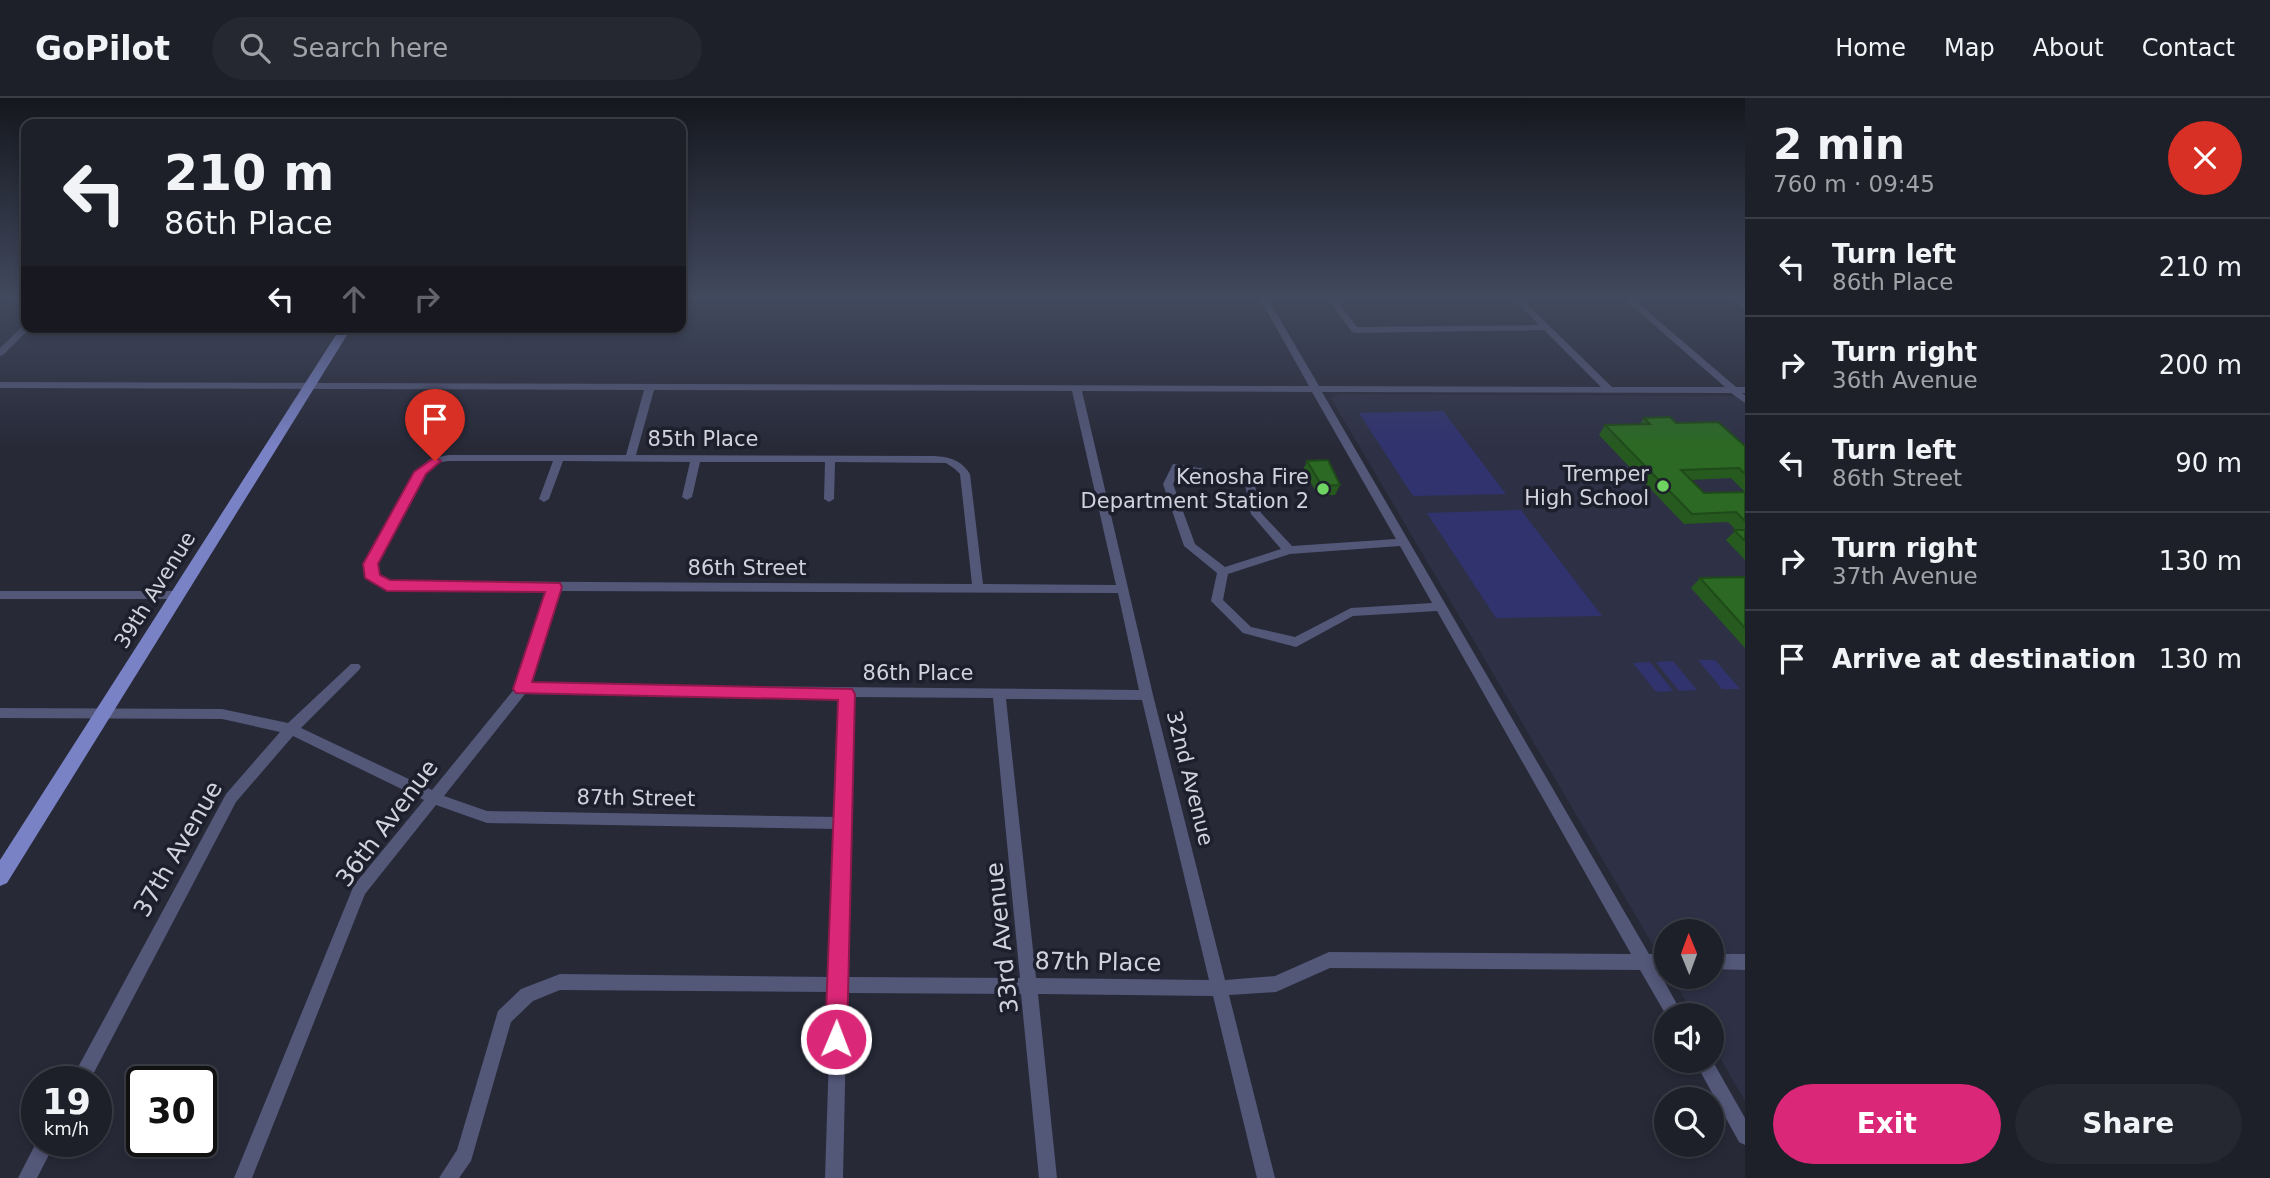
<!DOCTYPE html>
<html lang="en">
<head>
<meta charset="utf-8">
<style>
	body { margin:0; font-family:"DejaVu Sans",sans-serif; background:#252731; color:#f1f3f6; height:100vh; display:flex; flex-direction:column; font-size:26px; white-space:nowrap }
	* { box-sizing:border-box; margin:0 }
	p { font-size:23px; color:#a0a2a8 }
	.icon { flex:none; width:38px; height:38px; fill:none; stroke:currentColor; stroke-width:2; stroke-linecap:round; stroke-linejoin:round }
	.map { position:relative; flex:1; overflow:hidden }
	.panel { display:flex; flex-direction:column; background:#1d1f29; width:525px }
	.panel>* { flex:none }
	.hud { position:absolute; left:21px; top:21px; width:665px; height:214px; border-radius:14px; box-shadow:0 4px 10px #0003,0 0 0 2px #3b3d46; background:#1d1f29; color:#f1f3f6; overflow:hidden }
	.needle { width:46px; rotate:359deg }
	.buttons { position:absolute; left:1654px; top:821px; display:grid; gap:14px }
	.buttons a { display:grid; place-items:center; width:70px; height:70px; border-radius:50%; background:#1d1f29; box-shadow:0 4px 10px #0003,0 0 0 2px #3b3d46; font-size:35px }
	.speed { position:absolute; left:21px; top:968px; display:flex; gap:14px; font-size:35px; font-weight:700; text-align:center }
	.speed>* { display:grid; place-content:center; width:91px; height:91px; border-radius:50%; background:#1d1f29; box-shadow:0 4px 10px #0003,0 0 0 2px #3b3d46; line-height:1 }
	.speed small { font-size:18px; font-weight:400 }
	.speed .limit { border:4px solid #111; border-radius:10px; background:#fff; color:#111 }
	.pin { position:absolute; display:grid; place-items:center; width:60px; height:60px; color:#fff; margin:-72px -30px; border-radius:50% 50% 50% 0; rotate:-45deg; box-shadow:0 0 7px #0007 }
	.pin .icon { rotate:45deg }
	.me { position:absolute; width:77px; margin:-38px; rotate:1deg; stroke-linejoin:round; filter:drop-shadow(0 0 5px #0008) }
	.turn { display:flex; align-items:center; gap:24px; height:147px; padding:0 28px; font-size:32px }
	.turn .icon { width:91px; height:91px; stroke-width:2.5 }
	.turn b { display:block; font-size:49px; line-height:60px }
	.lanes { display:flex; align-items:center; height:66px; padding:0 28px; background:#0003; justify-content:center; gap:35px; direction:ltr }
	.lanes .off { opacity:.35 }
	.round { display:grid; place-items:center; flex:none; width:74px; height:74px; border-radius:37px; background:#252731 }
	.headline { display:flex; align-items:center; justify-content:space-between; height:119px; padding:0 28px }
	h1 { font-size:42px; font-weight:600; line-height:52px }
	.primary-button { display:flex; gap:14px; margin-top:auto; padding:14px 28px }
	.primary-button a { flex:1; height:80px; border-radius:42px; background:#db2777; color:#fff; font-size:28px; font-weight:600; line-height:80px; text-align:center }
	.primary-button a+a { background:#252731; color:#f1f3f6 }
	ul { padding:0; list-style:none }
	li { display:flex; align-items:center; gap:21px; height:98px; padding:0 28px; border-top:2px solid #3b3d46 }
	li div { flex:1 }
	li b { display:block; font-size:26px }
	li em { font-style:normal }
	header { display:flex; align-items:center; gap:42px; box-sizing:border-box; height:98px; padding:0 35px; background:#1d1f29; border-bottom:2px solid #3b3d46 }
	header strong { font-size:33px }
	nav { display:flex; gap:38px; margin-inline-start:auto; font-size:24px }
	.search { width:490px; height:63px; background:#252731; display:flex; align-items:center; gap:18px; box-sizing:border-box; padding:0 24px; border-radius:38px; color:#a0a2a8; font-size:26px }
	main { display:flex; flex:1; min-height:0 }
	.map>svg:first-child { display:block }
	.built { fill:#2e3145 }
	.green { fill:#30336e }
	.lines { fill:none; stroke-linecap:round; stroke-linejoin:round }
	.minor { fill:#535778; fill-rule:evenodd }
	.major { fill:#7a82c6; fill-rule:evenodd }
	.wall { fill:#265a1f; fill-rule:evenodd }
	.building { fill:#2c6924; stroke:#1f4a19; stroke-width:2 }
	.route { fill:#db2777; stroke:#8e194d; stroke-width:2 }
	.poi-dot { fill:#6ed360; stroke:#1d1f2d; stroke-width:2.5 }
	.labels { text-anchor:middle; dominant-baseline:central; stroke-width:7; stroke-linejoin:round; paint-order:stroke }
	.street-label { font-size:21px; fill:#d1d3dc; stroke:#1d1f2d }
	.poi-label { font-size:21px; fill:#d1d3dc; stroke:#1d1f2d; text-anchor:end }
	.near-street-label { font-size:24px; fill:#d1d3dc; stroke:#1d1f2d }
</style>
</head>
<body>
<header>
<strong>GoPilot</strong>
<div class="search"><svg class="icon" aria-label="search" viewBox="0 0 24 24"><circle cx="10" cy="10" r="6"/><path d="M15 15l6 6"/></svg>Search here</div>
<nav><a>Home</a><a>Map</a><a>About</a><a>Contact</a></nav>
</header>
<main>
<div class="map">
<svg width="1745" height="1080" viewBox="0 0 1745 1080">
	<rect width="100%" height="100%" fill="#272937"/>
	<polygon class="built" points="1340,296 1745,298 1745,1003 1712,946 1712,917 1694,917 1672,879 1712,878 1712,833 1666,833 1666,869 1342,319 1331,300"/>
	<g class="green">
		<polygon points="1443,313 1506,396 1413,398 1359,315"/>
		<polygon points="1521,412 1602,518 1496,520 1427,415"/>
		<polygon points="1698,562 1715,562 1740,591 1722,591"/>
		<polygon points="1673,563 1697,592 1679,593 1656,564"/>
		<polygon points="1650,564 1673,593 1656,594 1633,565"/>
	</g>
	<g class="lines">
		<g class="minor">
			<path d="M 1259,199 L 1267,199 L 1319,288 L 1601,289 L 1544,232 L 1355,235 L 1352,234 L 1326,199 L 1334,199 L 1357,229 L 1539,227 L 1512,199 L 1520,199 L 1612,289 L 1725,289 L 1622,199 L 1631,199 L 1736,289 L 1745,289 L 1745,295 L 1742,295 L 1745,297 L 1745,305 L 1731,295 L 1322,294 L 1649,856 L 1666,856 L 1666,872 L 1658,872 L 1683,917 L 1666,917 L 1640,872 L 1330,870 L 1276,894 L 1229,897 L 1275,1080 L 1257,1080 L 1213,898 L 1038,896 L 1057,1080 L 1039,1080 L 1021,896 L 847,895 L 843,1080 L 825,1080 L 831,894 L 560,892 L 533,903 L 511,924 L 471,1063 L 459,1080 L 439,1080 L 457,1052 L 498,913 L 521,891 L 560,876 L 831,879 L 836,731 L 487,725 L 436,707 L 365,796 L 252,1080 L 234,1080 L 354,787 L 424,702 L 293,638 L 236,704 L 89,984 L 70,984 L 226,696 L 280,634 L 222,621 L 0,620 L 0,610 L 222,611 L 288,625 L 351,566 L 359,566 L 361,569 L 359,572 L 301,630 L 432,692 L 516,589 L 548,493 L 388,491 L 369,483 L 365,466 L 417,372 L 430,361 L 448,357 L 626,357 L 644,292 L 0,290 L 0,284 L 1309,288 ZM 654,292 L 1072,293 L 1116,487 L 983,486 L 970,376 C 961,362 950,359 934,358 L 636,357 ZM 1082,293 L 1312,294 L 1396,441 L 1292,448 L 1261,415 L 1253,378 L 1173,366 L 1163,386 L 1184,448 L 1217,475 L 1211,503 L 1243,535 L 1296,549 L 1353,518 L 1437,513 L 1631,856 L 1329,854 L 1275,878 L 1225,882 L 1153,597 ZM 448,363 L 553,363 L 539,401 L 544,404 L 549,401 L 563,363 L 690,364 L 682,399 L 687,402 L 692,399 L 700,364 L 825,364 L 824,401 L 829,404 L 834,401 L 835,364 L 946,365 L 955,371 L 960,376 L 972,486 L 390,483 L 378,478 L 377,466 L 425,376 L 437,365 ZM 1180,372 L 1244,382 L 1251,416 L 1281,451 L 1225,469 L 1195,446 L 1173,386 ZM 1400,448 L 1432,505 L 1351,510 L 1295,539 L 1251,529 L 1223,502 L 1228,476 L 1290,456 ZM 560,493 L 1118,495 L 1139,592 L 530,586 ZM 525,596 L 840,599 L 837,719 L 487,713 L 444,698 ZM 853,599 L 993,600 L 1020,880 L 848,879 ZM 1006,601 L 1142,602 L 1209,882 L 1036,880 Z"/>
			<polygon points="1727,199 1736,199 1745,205 1745,212"/>
			<polygon points="24,227 31,229 3,257 0,258 0,250"/>
			<polygon points="0,493 179,493 185,497 179,501 0,501"/>
			<polygon points="1712,856 1745,856 1745,872 1712,871"/>
			<polygon points="1694,962 1712,962 1745,1020 1745,1047 1739,1044"/>
			<polygon points="37,1043 56,1043 37,1080 18,1080"/>
		</g>
		<polygon class="major" points="341,229 352,229 7,785 0,788 0,762"/>
	</g>
	<g class="wall">
		<path d="M 1644,320 L 1676,325 L 1745,348 L 1745,462 L 1726,442 L 1736,432 L 1728,424 L 1684,426 L 1599,337 L 1605,327 L 1640,326 ZM 1731,380 L 1745,394 L 1704,395 L 1690,382 Z"/>
		<polygon points="1307,363 1340,387 1335,397 1318,397 1303,372"/>
		<polygon points="1745,479 1745,550 1691,490 1700,480"/>
	</g>
	<g class="building">
		<polygon points="1670,319 1676,325 1718,324 1745,348 1745,376 1739,370 1681,372 1704,395 1745,394 1745,423 1736,414 1692,416 1605,327 1650,326 1644,320"/>
		<polygon points="1328,362 1340,387 1322,388 1307,363"/>
		<polygon points="1734,432 1745,432 1745,443"/>
		<polygon points="1745,479 1745,530 1700,480"/>
	</g>
	<linearGradient id="sky" x2="0" y2="1"><stop stop-color="#15171e"/><stop offset="0.57" stop-color="#41495e"/><stop offset="1" stop-color="#41495e" stop-opacity="0"/></linearGradient>
	<rect width="1745" height="350" fill="url(#sky)"/>
	<polygon class="route" points="435,359 441,363 426,376 378,466 380,477 390,482 560,485 562,489 532,584 852,591 855,596 847,941 844,949 836,952 828,949 825,941 838,602 516,595 513,591 545,494 387,493 365,480 363,466 414,374"/>
	<g class="poi-dot">
		<circle cx="1663" cy="388" r="7"/>
		<circle cx="1323" cy="391" r="7"/>
	</g>
	<g class="labels">
		<g class="street-label">
			<text x="703" y="341">85th Place</text>
			<text x="747" y="470">86th Street</text>
			<text transform="translate(155 492) rotate(-58)">39th Avenue</text>
			<text x="918" y="575">86th Place</text>
			<text transform="translate(1190 680) rotate(76)">32nd Avenue</text>
			<text transform="translate(636 700) rotate(1)">87th Street</text>
		</g>
		<g class="poi-label">
			<text x="1649" y="376">Tremper<tspan x="1649" dy="24">High School</tspan></text>
			<text x="1309" y="379">Kenosha Fire<tspan x="1309" dy="24">Department Station 2</tspan></text>
		</g>
		<g class="near-street-label">
			<text transform="translate(387 725) rotate(-53)">36th Avenue</text>
			<text transform="translate(178 751) rotate(-60)">37th Avenue</text>
			<text transform="translate(1002 840) rotate(-96)">33rd Avenue</text>
			<text transform="translate(1098 864) rotate(1)">87th Place</text>
		</g>
	</g>
</svg>
<div class="buttons">
<a><svg class="needle" viewBox="-14 -14 28 28"><path d="M0-13l5 13h-10z" fill="#e53935"/><path d="M0 13l5-13h-10z" fill="#a0a2a8"/></svg></a>
<a><svg class="icon" aria-label="sound" viewBox="0 0 24 24"><path d="M4 9h4l5-4v14l-5-4H4zM17 9q2 3 0 6"/></svg></a>
<a><svg class="icon" aria-label="search" viewBox="0 0 24 24"><circle cx="10" cy="10" r="6"/><path d="M15 15l6 6"/></svg></a>
</div>
<div class="speed"><div>19<small>km/h</small></div><div class="limit">30</div></div>
<div class="pin" style="left:435px;top:363px;background:#d93025"><svg class="icon" aria-label="arrive" viewBox="0 0 24 24"><path d="M6 21V4h12l-3 4 3 4H6"/></svg></div>
<svg class="me" style="left:836px;top:941px" viewBox="-20 -20 40 40"><circle r="17" fill="#db2777" stroke="#fff" stroke-width="3"/><path d="M0-11L8 9 0 5-8 9z" fill="#fff"/></svg>
<div class="hud">
<div class="turn"><svg class="icon" aria-label="left" viewBox="0 0 24 24"><path d="M17 20v-9H6M10 6l-5 5 5 5"/></svg><div><b>210 m</b>86th Place</div></div>
<div class="lanes"><svg class="icon" aria-label="left" viewBox="0 0 24 24"><path d="M17 20v-9H6M10 6l-5 5 5 5"/></svg><svg class="icon off" aria-label="ahead" viewBox="0 0 24 24"><path d="M12 20V5M6 11l6-6 6 6"/></svg><svg class="icon off" aria-label="right" viewBox="0 0 24 24"><path d="M7 20v-9h11M14 6l5 5-5 5"/></svg></div>
</div>
</div>
<section class="panel">
<div class="headline"><div><h1>2 min</h1><p>760 m · 09:45</p></div><a class="round" style="background:#d93025;color:#fff"><svg class="icon" aria-label="close" viewBox="0 0 24 24"><path d="M6 6l12 12M18 6L6 18"/></svg></a></div>
<ul>
<li><svg class="icon" aria-label="left" viewBox="0 0 24 24"><path d="M17 20v-9H6M10 6l-5 5 5 5"/></svg><div><b>Turn left</b><p>86th Place</p></div><em>210 m</em></li>
<li><svg class="icon" aria-label="right" viewBox="0 0 24 24"><path d="M7 20v-9h11M14 6l5 5-5 5"/></svg><div><b>Turn right</b><p>36th Avenue</p></div><em>200 m</em></li>
<li><svg class="icon" aria-label="left" viewBox="0 0 24 24"><path d="M17 20v-9H6M10 6l-5 5 5 5"/></svg><div><b>Turn left</b><p>86th Street</p></div><em>90 m</em></li>
<li><svg class="icon" aria-label="right" viewBox="0 0 24 24"><path d="M7 20v-9h11M14 6l5 5-5 5"/></svg><div><b>Turn right</b><p>37th Avenue</p></div><em>130 m</em></li>
<li><svg class="icon" aria-label="arrive" viewBox="0 0 24 24"><path d="M6 21V4h12l-3 4 3 4H6"/></svg><div><b>Arrive at destination</b></div><em>130 m</em></li>
</ul>
<div class="primary-button"><a>Exit</a><a>Share</a></div>
</section>
</main>
</body>
</html>
